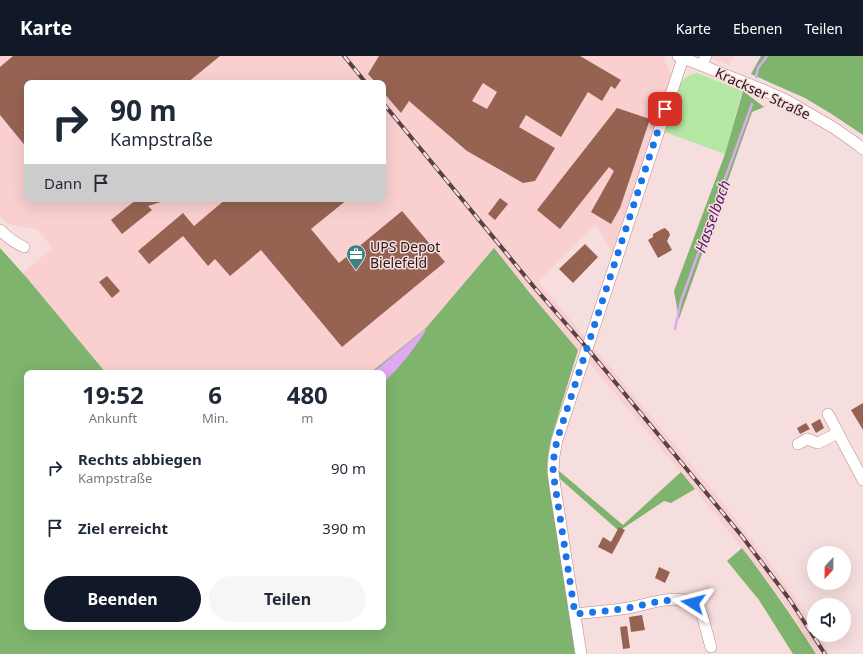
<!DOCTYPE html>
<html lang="de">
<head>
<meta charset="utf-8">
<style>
	body { margin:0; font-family:"Noto Sans",sans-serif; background:#f6f6f7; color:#1f2937; height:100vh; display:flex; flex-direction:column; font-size:15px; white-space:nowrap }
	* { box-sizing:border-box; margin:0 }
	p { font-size:13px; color:#747a83 }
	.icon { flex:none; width:22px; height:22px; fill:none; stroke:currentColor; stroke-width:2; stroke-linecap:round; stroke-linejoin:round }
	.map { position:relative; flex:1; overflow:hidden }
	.drawer { position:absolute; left:24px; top:314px; width:362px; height:260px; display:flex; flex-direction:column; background:#fff; border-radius:8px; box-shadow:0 4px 16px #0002 }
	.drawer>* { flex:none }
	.guide { position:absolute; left:24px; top:24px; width:362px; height:122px; border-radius:8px; box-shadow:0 4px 16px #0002; background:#fff; color:#1f2937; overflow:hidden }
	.needle { width:26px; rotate:202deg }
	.tools { position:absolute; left:807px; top:490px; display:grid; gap:8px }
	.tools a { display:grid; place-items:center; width:44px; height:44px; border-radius:50%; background:#fff; box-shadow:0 4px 16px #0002; font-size:20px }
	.pin { position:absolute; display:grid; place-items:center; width:34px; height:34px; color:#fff; margin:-17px; border-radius:8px; box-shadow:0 2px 6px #0006 }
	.me { position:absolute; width:44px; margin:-22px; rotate:279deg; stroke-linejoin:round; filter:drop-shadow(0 0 3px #0008) }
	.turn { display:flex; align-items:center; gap:14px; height:84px; padding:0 20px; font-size:18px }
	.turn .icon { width:52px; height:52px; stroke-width:2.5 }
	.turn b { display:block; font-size:28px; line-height:34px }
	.then { display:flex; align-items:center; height:38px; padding:0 20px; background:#0003; gap:8px; font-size:15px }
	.eta { display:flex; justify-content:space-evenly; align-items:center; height:68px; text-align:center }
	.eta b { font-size:24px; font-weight:700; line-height:28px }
	.action { display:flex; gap:8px; margin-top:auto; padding:8px 20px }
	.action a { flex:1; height:46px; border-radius:24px; background:#111827; color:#fff; font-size:16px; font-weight:700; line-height:46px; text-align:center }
	.action a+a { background:#f6f6f7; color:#1f2937 }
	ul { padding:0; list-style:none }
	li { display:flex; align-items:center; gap:12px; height:60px; padding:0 20px }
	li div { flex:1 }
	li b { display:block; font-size:15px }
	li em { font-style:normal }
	header { display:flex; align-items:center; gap:24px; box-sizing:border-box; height:56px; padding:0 20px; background:#111827; color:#fff }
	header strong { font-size:19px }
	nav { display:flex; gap:22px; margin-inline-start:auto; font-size:14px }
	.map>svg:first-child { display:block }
	.built { fill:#f9cfcf; fill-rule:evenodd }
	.green { fill:#b3e7a3 }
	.forest { fill:#7eb46d }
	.water { fill:#dfa9f0 }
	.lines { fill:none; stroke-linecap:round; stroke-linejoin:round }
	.stream { stroke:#dfa9f0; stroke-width:2.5 }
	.building { fill:#966353; fill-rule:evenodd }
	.minor-casing { stroke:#be8586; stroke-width:12 }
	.minor { stroke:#fff; stroke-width:11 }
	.rail-casing { stroke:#594243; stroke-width:4 }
	.rail { stroke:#f7dede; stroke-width:2.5; stroke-dasharray:8; stroke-linecap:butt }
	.route { stroke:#1a73e8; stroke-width:7; stroke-dasharray:0 12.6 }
	.labels { text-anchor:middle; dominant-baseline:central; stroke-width:3; stroke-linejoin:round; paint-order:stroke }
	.street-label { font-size:14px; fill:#2c1617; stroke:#f7dede }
	.poi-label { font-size:14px; fill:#2c1617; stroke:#f7dede; text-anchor:start }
	.water-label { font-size:15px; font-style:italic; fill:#571469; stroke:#f7dede }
</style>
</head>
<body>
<header>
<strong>Karte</strong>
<nav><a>Karte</a><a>Ebenen</a><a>Teilen</a></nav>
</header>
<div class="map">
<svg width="863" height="598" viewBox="0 0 863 598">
	<rect width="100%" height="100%" fill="#f7dede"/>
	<g class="built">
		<path d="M 0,0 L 665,0 L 664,4 L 668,10 L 670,19 L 669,29 L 612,197 L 596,168 L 539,226 L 719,442 L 740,469 L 769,506 L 797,544 L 814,571 L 814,579 L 819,579 L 830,598 L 816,598 L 798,568 L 771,529 L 742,492 L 695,433 L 494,193 L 426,272 L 370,317 L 106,317 L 23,217 L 52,192 L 37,173 L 8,168 L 0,160 ZM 27,27 L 383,27 L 383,143 L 27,143 Z"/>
		<polygon points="704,0 734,0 729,9"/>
	</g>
	<path class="green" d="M 697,17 L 742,35 L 725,98 L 665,76 L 679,30 C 684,22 687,19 697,17 Z"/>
	<g class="forest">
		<polygon points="761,0 863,0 863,79 830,57 805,42 751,18"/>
		<polygon points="743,35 764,51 752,56 679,263 674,235 725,98"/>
		<polygon points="0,192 27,222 106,317 27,317 27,571 383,571 383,317 370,317 426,272 494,192 529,236 578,294 551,383 548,399 547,411 575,598 0,598"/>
		<polygon points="559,415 623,469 681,416 695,433 671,447 664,445 619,475 559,422"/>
		<path d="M 742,492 C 768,526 793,561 816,598 L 793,598 L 759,544 L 727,505 Z"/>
	</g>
	<path class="water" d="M 426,273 C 424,281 398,313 391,319 C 389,322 386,324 383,325 L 383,317 L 372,317 L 424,274 Z"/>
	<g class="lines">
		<g class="stream">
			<polyline points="756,21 758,12 767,0"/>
			<polyline points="675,273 681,245 752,48"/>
		</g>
	</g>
	<g class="building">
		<polygon points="13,0 220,0 187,27 27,27 27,92 0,59 0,11"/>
		<path d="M 379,0 L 580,0 L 621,24 L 615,33 L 611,30 L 602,45 L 588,36 L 561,81 L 526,59 L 519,71 L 555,92 L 535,125 L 523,127 L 467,95 L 409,45 L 401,57 L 383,36 L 383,27 L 376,27 L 368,18 ZM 483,27 L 497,36 L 487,53 L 472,45 Z"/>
		<polygon points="617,52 650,63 620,152 611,168 591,156 614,115 609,111 560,173 537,154"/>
		<polygon points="500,142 508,148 495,164 488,158"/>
		<polygon points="137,143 163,143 164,145 148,150 152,154 122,178 111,164"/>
		<polygon points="226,143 348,143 311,173 339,207 402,155 445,206 342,291 261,194 230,220 215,203 208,210 183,180 149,208 138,195 183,157 194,170"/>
		<polygon points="665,172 669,176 670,179 667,185 672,194 658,202 648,184 653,181 653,178 662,173"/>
		<polygon points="585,188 598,201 573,227 559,213"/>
		<polygon points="107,220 120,235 112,242 99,226"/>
		<polygon points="863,347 863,374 851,354"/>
		<polygon points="820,363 824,372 816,377 811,368"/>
		<polygon points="806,367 810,373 800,378 797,372"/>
		<polygon points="619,471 625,474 612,498 598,491 603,481 611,486"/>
		<polygon points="659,511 670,516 665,527 655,522"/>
		<polygon points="642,559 645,574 631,576 629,561"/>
		<polygon points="627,570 630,592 623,593 620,571"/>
	</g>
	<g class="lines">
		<defs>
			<g id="minor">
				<polyline points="678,0 761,33 786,44 834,72 857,88 863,93"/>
				<polyline points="702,9 706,0"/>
				<path d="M 0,174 C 7,181 14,187 24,191"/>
				<polyline points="828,358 863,424"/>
				<polyline points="798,388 807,383 818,387 838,377"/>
				<path d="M 575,558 C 592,556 610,555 628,552 C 646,549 685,534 699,552 C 703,558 708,583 711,591"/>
				<polyline points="581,598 555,431 553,416 554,400 557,384 683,2"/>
			</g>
		</defs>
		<use href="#minor" class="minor-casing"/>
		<use href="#minor" class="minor"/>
		<defs>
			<g id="rail">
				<polyline points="344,0 366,27"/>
				<polyline points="383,47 534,231 587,292 741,479 790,544 825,598"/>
			</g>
		</defs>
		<use href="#rail" class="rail-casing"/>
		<use href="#rail" class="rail"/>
	</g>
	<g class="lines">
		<path class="route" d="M 665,53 L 557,384 L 554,400 L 553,416 L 575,558 C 593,556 611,555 628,552 C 650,548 671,540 693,547"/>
	</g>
	<defs>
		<symbol id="office-pin" viewBox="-11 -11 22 30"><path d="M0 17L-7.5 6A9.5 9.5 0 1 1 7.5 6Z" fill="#3a8385" stroke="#f7dede"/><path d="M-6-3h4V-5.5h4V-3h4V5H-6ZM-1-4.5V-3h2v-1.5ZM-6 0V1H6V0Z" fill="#fff"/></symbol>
	</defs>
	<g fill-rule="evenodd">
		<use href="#office-pin" x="345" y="187" width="22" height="30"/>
	</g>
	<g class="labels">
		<g class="street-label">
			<text transform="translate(763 37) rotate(25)">Krackser Straße</text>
		</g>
		<g class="poi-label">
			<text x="370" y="190">UPS Depot<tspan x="370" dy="16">Bielefeld</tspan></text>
		</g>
		<g class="water-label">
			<text transform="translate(712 160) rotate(-70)">Hasselbach</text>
		</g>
	</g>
</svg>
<div class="tools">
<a><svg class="needle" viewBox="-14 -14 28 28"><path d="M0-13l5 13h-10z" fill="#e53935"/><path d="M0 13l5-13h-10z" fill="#747a83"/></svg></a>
<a><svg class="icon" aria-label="sound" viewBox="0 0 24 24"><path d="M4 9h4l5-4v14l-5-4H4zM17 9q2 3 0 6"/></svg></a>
</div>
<div class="pin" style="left:665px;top:53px;background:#d93025"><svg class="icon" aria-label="arrive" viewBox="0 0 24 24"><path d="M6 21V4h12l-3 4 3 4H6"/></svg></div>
<svg class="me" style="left:693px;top:547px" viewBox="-20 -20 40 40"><path d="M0-17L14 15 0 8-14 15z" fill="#1a73e8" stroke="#fff" stroke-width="4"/></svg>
<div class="guide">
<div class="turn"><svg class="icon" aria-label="right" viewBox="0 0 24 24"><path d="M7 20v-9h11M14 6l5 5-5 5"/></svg><div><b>90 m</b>Kampstraße</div></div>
<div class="then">Dann<svg class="icon" aria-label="arrive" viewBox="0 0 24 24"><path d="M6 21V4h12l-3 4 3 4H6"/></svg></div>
</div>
<section class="drawer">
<div class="eta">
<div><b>19:52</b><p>Ankunft</p></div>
<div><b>6</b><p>Min.</p></div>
<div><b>480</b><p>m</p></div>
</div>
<ul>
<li><svg class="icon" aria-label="right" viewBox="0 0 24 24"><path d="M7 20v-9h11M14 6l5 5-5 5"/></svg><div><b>Rechts abbiegen</b><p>Kampstraße</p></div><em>90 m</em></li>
<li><svg class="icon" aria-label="arrive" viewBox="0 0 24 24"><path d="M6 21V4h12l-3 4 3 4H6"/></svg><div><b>Ziel erreicht</b></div><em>390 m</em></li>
</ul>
<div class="action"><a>Beenden</a><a>Teilen</a></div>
</section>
</div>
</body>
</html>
